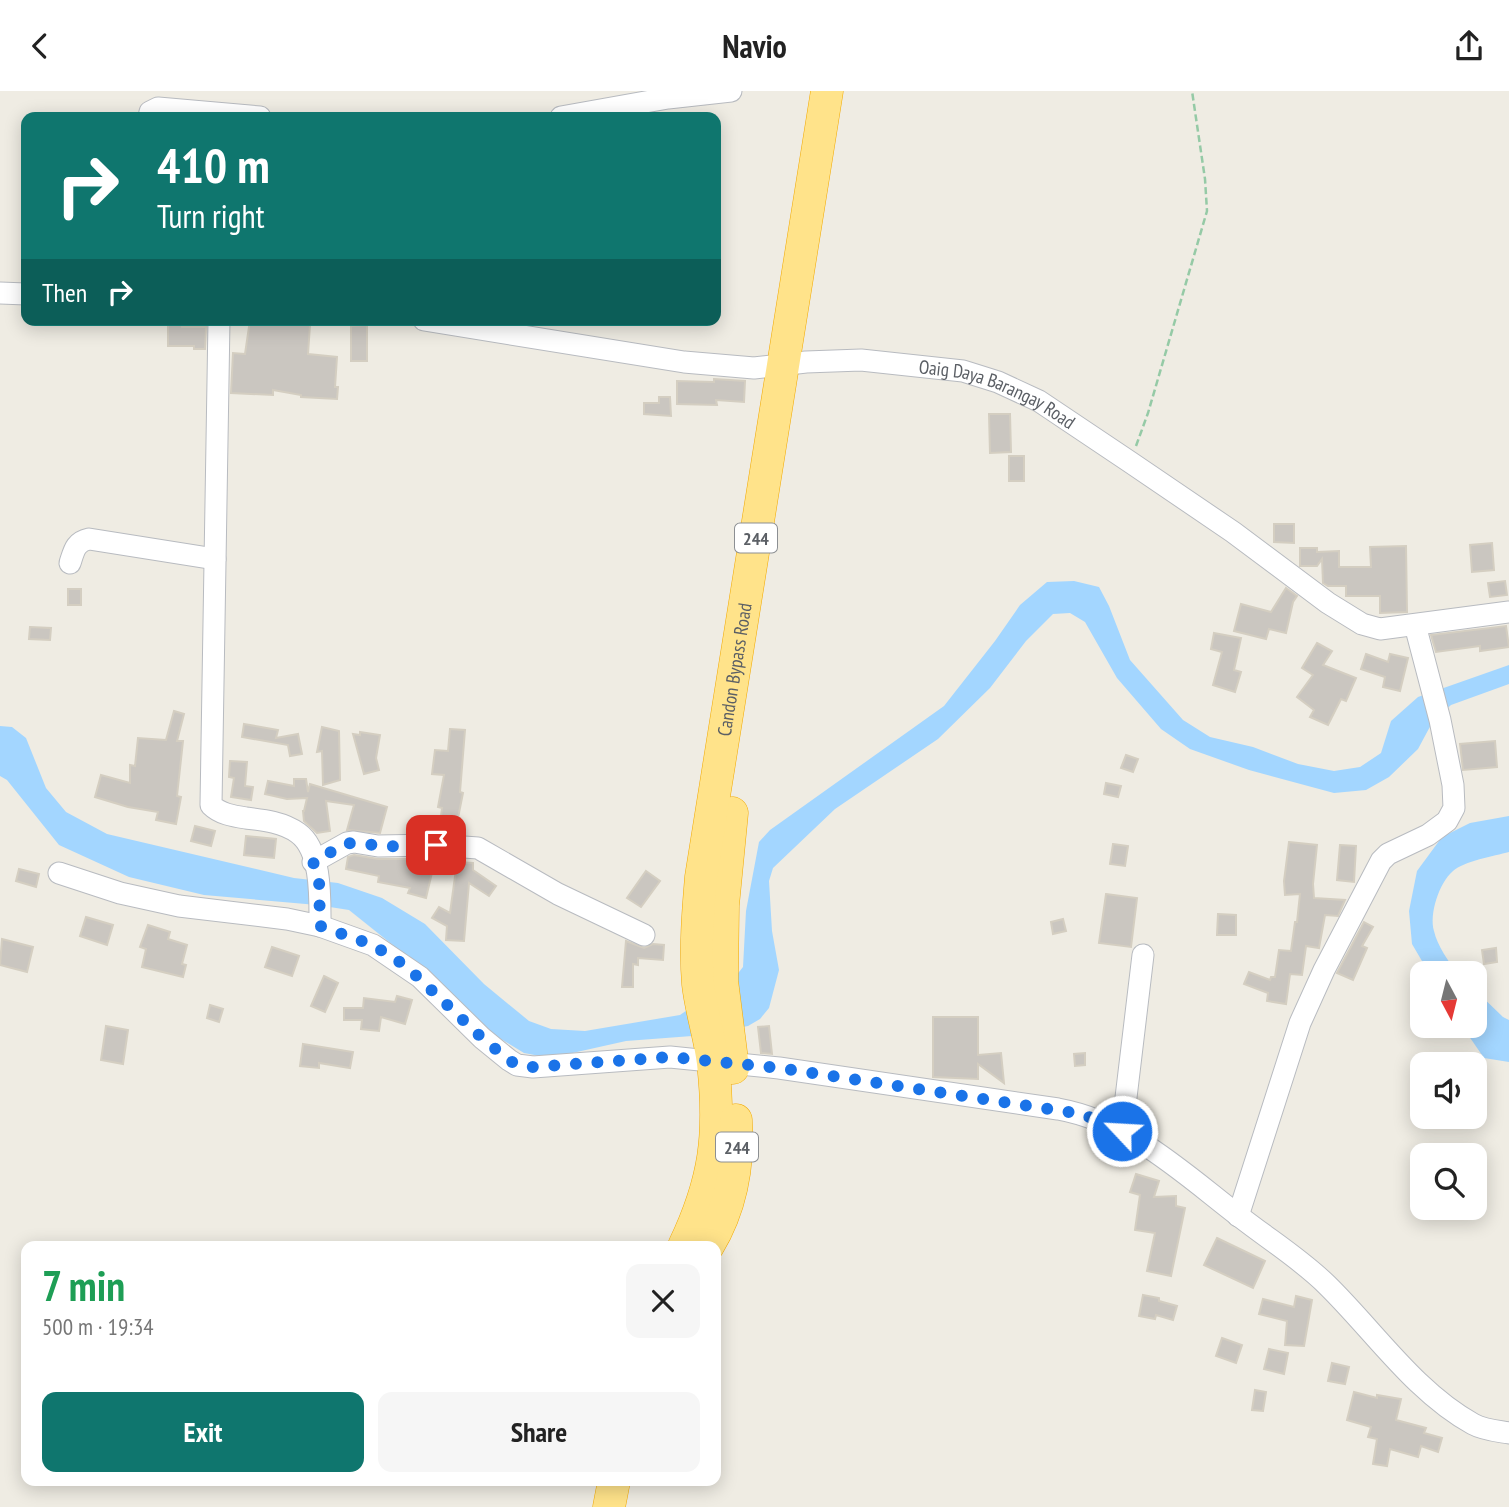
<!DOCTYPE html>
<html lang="en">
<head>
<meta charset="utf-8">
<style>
	body { margin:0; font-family:"PT Sans Narrow",sans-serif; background:#f6f6f6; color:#222; height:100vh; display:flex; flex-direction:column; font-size:26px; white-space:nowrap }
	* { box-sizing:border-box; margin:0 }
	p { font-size:23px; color:#767676 }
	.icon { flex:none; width:38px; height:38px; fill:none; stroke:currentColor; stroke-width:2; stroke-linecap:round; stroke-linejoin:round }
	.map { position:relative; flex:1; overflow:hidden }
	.side { position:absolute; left:21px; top:1150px; width:700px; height:245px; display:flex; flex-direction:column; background:#fff; border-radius:14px; box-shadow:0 4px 18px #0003 }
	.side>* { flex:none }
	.hud { position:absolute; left:21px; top:21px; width:700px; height:214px; border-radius:14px; box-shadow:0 4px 18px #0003; background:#0f766e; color:#fff; overflow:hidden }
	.needle { width:46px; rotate:173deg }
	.fabs { position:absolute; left:1410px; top:870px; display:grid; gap:14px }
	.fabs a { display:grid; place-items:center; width:77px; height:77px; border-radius:14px; background:#fff; box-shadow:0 4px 18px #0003; font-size:35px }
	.pin { position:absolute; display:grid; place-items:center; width:60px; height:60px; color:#fff; margin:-30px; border-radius:14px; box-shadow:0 4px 10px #0006 }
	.me { position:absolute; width:77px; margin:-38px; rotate:295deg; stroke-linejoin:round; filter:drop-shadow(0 0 5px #0008) }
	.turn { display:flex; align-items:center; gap:24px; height:147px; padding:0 21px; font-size:32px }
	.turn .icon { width:91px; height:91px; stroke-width:2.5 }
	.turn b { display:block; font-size:49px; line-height:60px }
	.then { display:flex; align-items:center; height:66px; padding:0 21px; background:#0003; gap:14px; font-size:26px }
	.round { display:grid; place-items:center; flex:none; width:74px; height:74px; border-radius:14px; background:#f6f6f6 }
	.summary { display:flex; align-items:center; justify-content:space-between; height:119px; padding:0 21px }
	h1 { font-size:42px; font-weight:800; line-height:52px; color:#1e9e55 }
	.action { display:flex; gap:14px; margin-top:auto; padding:14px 21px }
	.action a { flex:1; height:80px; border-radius:14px; background:#0f766e; color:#fff; font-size:28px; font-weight:800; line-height:80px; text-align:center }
	.action a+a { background:#f6f6f6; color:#222 }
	header { display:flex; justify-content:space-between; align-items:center; height:91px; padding:0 21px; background:#fff; font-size:32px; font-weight:800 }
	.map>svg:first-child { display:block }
	.water { fill:#a3d6ff }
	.building { fill:#cac6c0; stroke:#d4cec1; stroke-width:2 }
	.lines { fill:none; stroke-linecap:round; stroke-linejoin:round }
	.minor-casing { stroke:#b8bbc0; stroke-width:23 }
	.highway-casing { stroke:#f2a900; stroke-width:33 }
	.path { stroke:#95caa6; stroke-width:2.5; stroke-dasharray:7 3.5; stroke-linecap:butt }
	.minor { stroke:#fff; stroke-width:21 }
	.highway { stroke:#ffe38a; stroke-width:32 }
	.route { stroke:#1a73e8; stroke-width:12; stroke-dasharray:0 21.6 }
	.labels { text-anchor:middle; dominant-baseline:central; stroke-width:7; stroke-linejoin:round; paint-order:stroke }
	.shield { fill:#fff; stroke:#8c8f93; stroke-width:2 }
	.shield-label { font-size:18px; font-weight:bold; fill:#5b5f65 }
	.street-label { font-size:19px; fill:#5b5f65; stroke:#fff }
</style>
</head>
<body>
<header><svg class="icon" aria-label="back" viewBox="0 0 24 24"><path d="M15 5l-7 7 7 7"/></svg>Navio<svg class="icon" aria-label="share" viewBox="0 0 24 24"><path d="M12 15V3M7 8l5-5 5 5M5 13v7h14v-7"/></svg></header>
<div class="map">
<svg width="1509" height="1416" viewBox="0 0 1509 1416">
	<rect width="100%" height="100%" fill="#efece3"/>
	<g class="water">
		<polygon points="1074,490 1099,496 1109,515 1130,569 1183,629 1210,646 1253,656 1298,673 1334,680 1360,676 1381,662 1391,630 1418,606 1509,574 1509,593 1451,614 1433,630 1418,658 1389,686 1366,699 1334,702 1249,679 1190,658 1161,638 1117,587 1085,531 1070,522 1053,523 1026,550 990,597 938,648 835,718 773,777 769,790 772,840 779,879 769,917 760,928 748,935 692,945 626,950 550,967 524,962 491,942 394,855 349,819 317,814 204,804 129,786 59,754 7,689 0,685 0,635 12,636 26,647 46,697 66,721 107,743 294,787 338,792 382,807 425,833 484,893 529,930 551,938 585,940 680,924 735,886 743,876 746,820 759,751 770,739 944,615 995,550 1020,514 1047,491"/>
		<path d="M 1509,725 L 1509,761 C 1494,765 1464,770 1453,780 C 1439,792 1429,823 1434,840 C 1437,854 1449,872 1458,882 L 1429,882 L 1412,853 L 1409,820 L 1417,780 L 1442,746 L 1470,732 Z"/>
		<polygon points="1475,899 1503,926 1509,929 1509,971 1484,967 1462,935 1475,934"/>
	</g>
	<g class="building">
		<polygon points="250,229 310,234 308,263 337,266 335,296 338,296 337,308 301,306 301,304 273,299 273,304 231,302 233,262 245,263"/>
		<polygon points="168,232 182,232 182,236 206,236 205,258 194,258 194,255 168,255"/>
		<polygon points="367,234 367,270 351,270 351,235"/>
		<polygon points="714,288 745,290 744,311 716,309 717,314 677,313 677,290 714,291"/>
		<polygon points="659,306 670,306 671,325 644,323 644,312 659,312"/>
		<polygon points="989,323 1010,323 1011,361 990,362"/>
		<rect x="1009" y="365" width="15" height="25"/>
		<polygon points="1274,433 1294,433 1294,452 1274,451"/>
		<polygon points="1492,452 1494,479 1472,481 1470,454"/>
		<polygon points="1406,455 1407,521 1380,522 1380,505 1346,505 1346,495 1328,495 1323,492 1322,468 1317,475 1300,475 1300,457 1317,457 1317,461 1339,460 1339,476 1371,476 1370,456"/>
		<polygon points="1505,490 1507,504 1490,506 1488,492"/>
		<polygon points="1286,497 1297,505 1293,511 1286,542 1269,538 1266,548 1234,540 1241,513 1271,521"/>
		<rect x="68" y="498" width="13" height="16"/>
		<polygon points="1506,535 1509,556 1480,560 1480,555 1436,561 1431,544"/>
		<polygon points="30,536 51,537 50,549 29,548"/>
		<polygon points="1214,542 1241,547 1234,579 1241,581 1235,601 1213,594 1222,561 1211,558"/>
		<polygon points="1317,552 1332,560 1323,574 1356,587 1346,610 1341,608 1328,634 1310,626 1314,619 1297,606 1313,584 1302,577"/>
		<polygon points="1366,563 1388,571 1390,563 1408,567 1400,600 1383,596 1385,586 1361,578"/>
		<polygon points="174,620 184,623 177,650 183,650 177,705 181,706 176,733 156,729 158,721 128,716 95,706 101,684 130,692 130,674 135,675 138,647 166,649"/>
		<polygon points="244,633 278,639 276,647 298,643 302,663 290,665 288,654 242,646"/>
		<polygon points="322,636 339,640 340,689 323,694 322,660 317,661"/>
		<polygon points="450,638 465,639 460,701 463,702 455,742 439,741 442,717 438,716 444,684 432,683 435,659 448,660"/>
		<polygon points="360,641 380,644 376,667 379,679 364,683 353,643 360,644"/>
		<polygon points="1495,650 1497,676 1463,679 1460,653"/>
		<polygon points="1126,664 1138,668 1133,681 1121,677"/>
		<polygon points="230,670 247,671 245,695 253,696 251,709 231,706 234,687 229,686"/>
		<polygon points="294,688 306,688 308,701 310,693 387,716 380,742 347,739 354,714 326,710 330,740 317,742 304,730 303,720 304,720 307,707 287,708 265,703 268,690 294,695"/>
		<polygon points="1106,692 1121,695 1118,706 1104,703"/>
		<polygon points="195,735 215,740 211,755 191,750"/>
		<polygon points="246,745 276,748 274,767 244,764"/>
		<polygon points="1289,751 1317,754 1313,793 1314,807 1345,809 1338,825 1325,824 1319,857 1306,855 1302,884 1290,883 1286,913 1267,910 1268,902 1244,893 1249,881 1270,889 1271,886 1275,886 1279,859 1291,860 1295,831 1297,831 1300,803 1285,804 1284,790"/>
		<polygon points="1113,753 1128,755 1125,775 1110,773"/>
		<polygon points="1340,754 1356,755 1354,791 1337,789"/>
		<polygon points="354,764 378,768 411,768 434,773 426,807 408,802 410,797 378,791 379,785 346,778 348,766"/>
		<polygon points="457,771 473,772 473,779 496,795 489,805 469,792 464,850 446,849 447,835 432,827 439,816 450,822"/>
		<polygon points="19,778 39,783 36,796 16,790"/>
		<polygon points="646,780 660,790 641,816 627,807"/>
		<polygon points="1106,803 1137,807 1131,856 1099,852"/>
		<polygon points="1218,823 1236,824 1236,844 1217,844"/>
		<polygon points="86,826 113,834 107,854 80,845"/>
		<polygon points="1063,828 1066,840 1053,843 1051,831"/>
		<polygon points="1364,831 1373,836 1362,855 1367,857 1353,889 1337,882"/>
		<polygon points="148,834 170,841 168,848 187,854 182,873 186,874 183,886 142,876 146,858 140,856"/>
		<polygon points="2,848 33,856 27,881 0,874"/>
		<polygon points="626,850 644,857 653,853 664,854 663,869 638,867 638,874 633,873 633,896 622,896"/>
		<polygon points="272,856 299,865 292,885 265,876"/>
		<polygon points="1496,857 1497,871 1484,873 1482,859"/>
		<polygon points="324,885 338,892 325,921 311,915"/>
		<polygon points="397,905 412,909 405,933 381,926 379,940 361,938 362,929 344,929 344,917 363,917 364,907 395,911"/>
		<polygon points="210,914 223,918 219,931 207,927"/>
		<polygon points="933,926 978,926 978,964 1001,962 1004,992 978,973 978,988 933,986"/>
		<polygon points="106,935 128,939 123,973 101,969"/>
		<polygon points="769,935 772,963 761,962 758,936"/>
		<polygon points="303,953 353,961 350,977 319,972 319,977 300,975"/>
		<polygon points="1085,962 1085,974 1075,975 1074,963"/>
		<polygon points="1136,1083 1159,1090 1154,1106 1176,1105 1176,1115 1185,1117 1171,1185 1147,1180 1155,1142 1135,1139 1140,1104 1130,1101"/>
		<polygon points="1217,1147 1265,1170 1253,1197 1204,1174"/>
		<polygon points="1143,1204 1159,1207 1159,1210 1177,1215 1173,1229 1156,1224 1155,1228 1139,1225"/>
		<polygon points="1296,1205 1312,1209 1304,1255 1285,1254 1287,1230 1259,1223 1263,1208 1294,1216"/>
		<polygon points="1222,1247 1242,1254 1236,1272 1216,1265"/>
		<polygon points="1269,1258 1288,1262 1284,1283 1264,1278"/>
		<polygon points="1332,1272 1349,1276 1345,1293 1328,1290"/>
		<polygon points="1255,1299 1266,1301 1263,1320 1252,1319"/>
		<polygon points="1354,1301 1377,1307 1377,1304 1401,1308 1396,1329 1426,1337 1424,1342 1442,1347 1438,1361 1421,1355 1418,1366 1390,1358 1387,1375 1373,1373 1377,1348 1368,1346 1371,1336 1347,1329"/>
	</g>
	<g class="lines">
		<defs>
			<g id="minor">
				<polyline points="149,26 150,21 158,17 260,26"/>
				<polyline points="561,26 668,7 731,0"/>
				<polyline points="0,202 26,203"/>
				<path d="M 219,229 L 211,714 C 220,723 233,725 246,727 C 263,729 283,731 298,742 C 322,759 320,808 320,835"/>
				<path id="s1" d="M 424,229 L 684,271 L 754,277 L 806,271 L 861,269 L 963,280 L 998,291 L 1039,310 L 1130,371 L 1233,441 L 1328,512 L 1362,533 L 1380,538 L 1509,521"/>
				<path d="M 70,472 C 74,460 75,451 89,448 L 215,468"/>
				<polyline points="313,771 347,752 354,751 378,755 436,754 478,757 558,803 644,844"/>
				<path d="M 59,782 L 120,802 L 179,815 L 287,828 L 320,835 L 373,854 L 420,886 L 482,947 L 509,969 L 517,974 L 533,976 L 670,966 L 779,977 L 1058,1018 C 1130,1031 1183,1082 1239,1125 C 1268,1148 1301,1168 1327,1194 C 1374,1240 1415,1301 1473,1333 C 1484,1339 1497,1340 1509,1342"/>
				<polyline points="1122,1040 1143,864"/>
				<polyline points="1238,1125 1300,932 1324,879 1381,770 1388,763 1428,744 1447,730 1454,717 1453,694 1440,629 1415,534"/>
			</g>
			<g id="highway">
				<polyline points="732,722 723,814 722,890 733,977"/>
				<path id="s2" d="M 684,1155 C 715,1090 721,1044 713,972 C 710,946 701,920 698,893 C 695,858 698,821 701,786 L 827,0"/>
				<path d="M 708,1155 C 731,1117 739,1073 736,1029"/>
				<polyline points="609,1416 614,1390"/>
			</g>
		</defs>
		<use href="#minor" class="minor-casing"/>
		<use href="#highway" class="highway-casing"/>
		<polyline class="path" points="1136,355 1148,322 1207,120 1205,88 1192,0"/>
		<use href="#minor" class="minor"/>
		<use href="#highway" class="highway"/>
	</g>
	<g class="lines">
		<polyline class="route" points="436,754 402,756 347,752 313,771 319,786 320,835 373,854 406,875 482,947 509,969 517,974 533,976 670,966 779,977 1082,1023 1122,1040"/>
	</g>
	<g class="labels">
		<g class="shield">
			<rect x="735" y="432.5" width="42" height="29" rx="5"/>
			<rect x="716" y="1041.5" width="42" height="29" rx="5"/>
		</g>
		<g class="shield-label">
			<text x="756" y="447">244</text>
			<text x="737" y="1056">244</text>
		</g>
		<g class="street-label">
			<text stroke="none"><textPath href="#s1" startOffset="583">Oaig Daya Barangay Road</textPath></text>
			<text stroke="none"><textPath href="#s2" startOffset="586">Candon Bypass Road</textPath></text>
		</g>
	</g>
</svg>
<div class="fabs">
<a><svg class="needle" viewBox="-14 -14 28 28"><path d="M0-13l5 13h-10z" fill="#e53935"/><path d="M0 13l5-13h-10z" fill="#767676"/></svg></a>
<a><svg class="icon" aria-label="sound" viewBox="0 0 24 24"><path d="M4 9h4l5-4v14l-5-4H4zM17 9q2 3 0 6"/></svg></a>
<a><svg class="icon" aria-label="search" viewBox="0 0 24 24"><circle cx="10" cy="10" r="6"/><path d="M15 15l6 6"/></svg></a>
</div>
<div class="pin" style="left:436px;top:754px;background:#d93025"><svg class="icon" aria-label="arrive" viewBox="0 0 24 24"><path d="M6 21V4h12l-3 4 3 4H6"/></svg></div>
<svg class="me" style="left:1122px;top:1040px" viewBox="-20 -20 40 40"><circle r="17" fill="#1a73e8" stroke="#fff" stroke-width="3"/><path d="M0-11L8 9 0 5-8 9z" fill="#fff"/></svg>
<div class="hud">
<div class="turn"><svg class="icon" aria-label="right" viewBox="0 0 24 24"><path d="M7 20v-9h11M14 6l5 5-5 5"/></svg><div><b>410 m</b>Turn right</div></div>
<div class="then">Then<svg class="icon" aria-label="right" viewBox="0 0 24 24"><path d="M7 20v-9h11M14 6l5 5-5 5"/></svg></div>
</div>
<section class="side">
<div class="summary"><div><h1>7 min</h1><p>500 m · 19:34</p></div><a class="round"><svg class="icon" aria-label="close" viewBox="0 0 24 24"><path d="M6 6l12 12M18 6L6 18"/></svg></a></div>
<div class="action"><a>Exit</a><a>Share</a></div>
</section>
</div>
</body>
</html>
